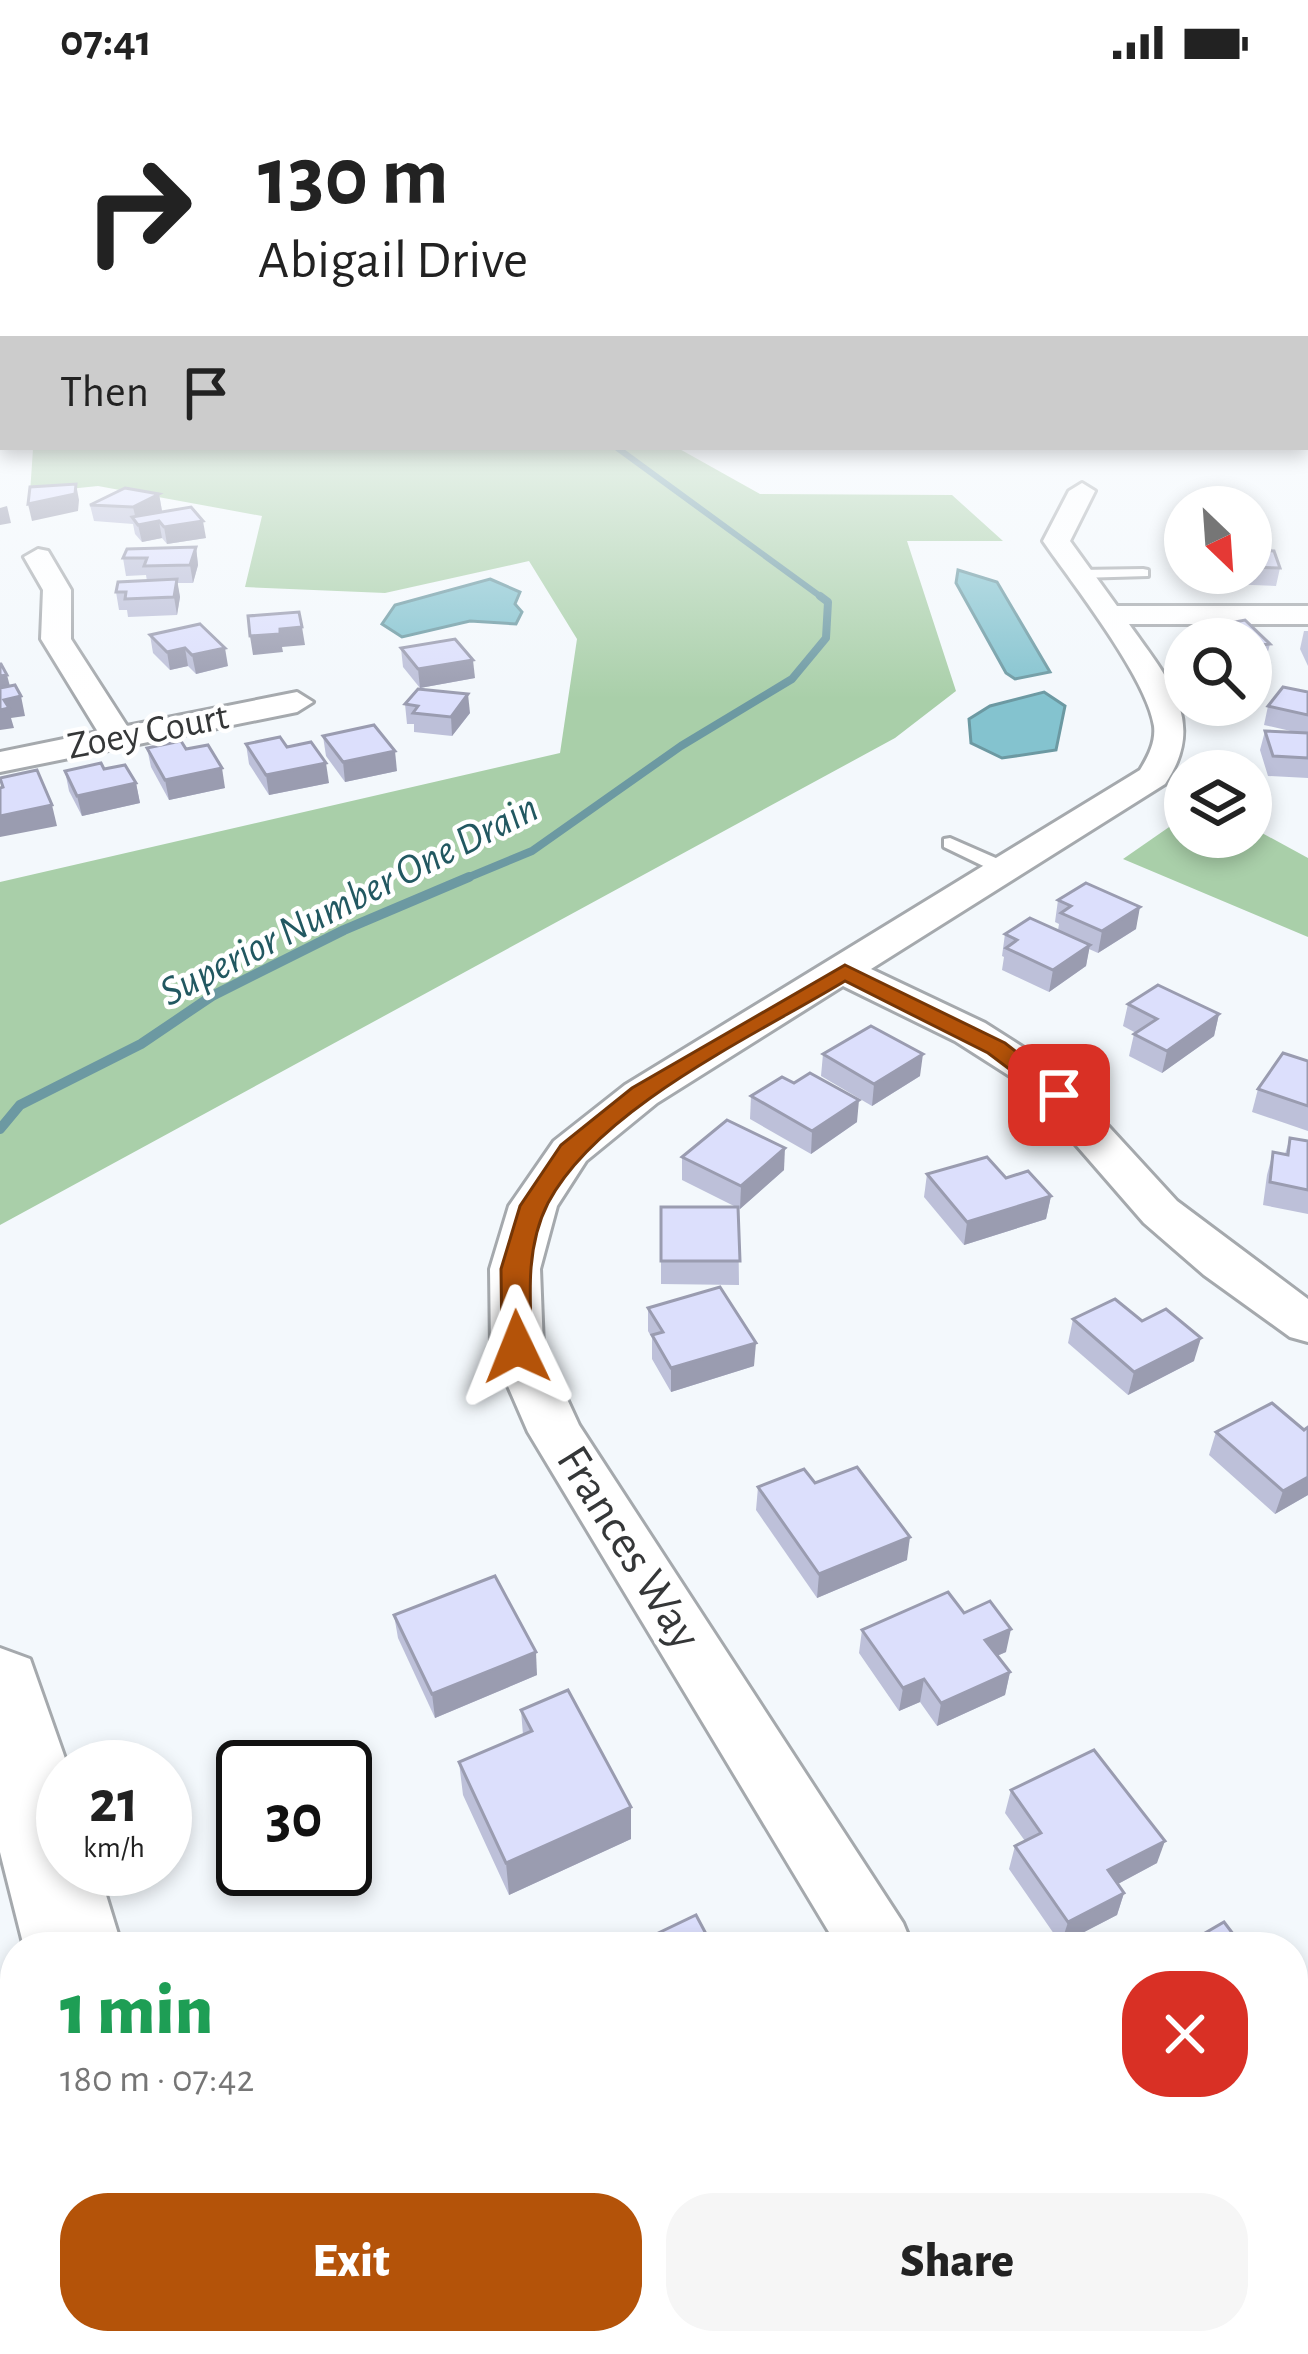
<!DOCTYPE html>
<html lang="en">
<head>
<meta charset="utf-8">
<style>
	body { margin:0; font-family:"Alegreya Sans",sans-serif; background:#f6f6f6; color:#222; height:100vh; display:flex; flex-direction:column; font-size:45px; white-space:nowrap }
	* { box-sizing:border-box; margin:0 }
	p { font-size:39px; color:#767676 }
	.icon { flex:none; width:66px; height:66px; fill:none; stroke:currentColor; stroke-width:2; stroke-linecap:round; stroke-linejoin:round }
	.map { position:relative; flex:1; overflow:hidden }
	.drawer { position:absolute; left:0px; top:1848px; width:1308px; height:423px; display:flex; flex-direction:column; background:#fff; border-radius:48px 48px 0 0; box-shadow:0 6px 18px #0003 }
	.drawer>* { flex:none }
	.guide { position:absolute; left:0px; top:0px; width:1308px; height:366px; box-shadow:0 6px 18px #0003; background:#fff; color:#222; overflow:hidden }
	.needle { width:78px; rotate:155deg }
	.controls { position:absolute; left:1164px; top:402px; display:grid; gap:24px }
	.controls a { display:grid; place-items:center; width:108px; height:108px; border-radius:50%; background:#fff; box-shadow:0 6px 18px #0003; font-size:60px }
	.speed { position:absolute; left:36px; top:1656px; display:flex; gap:24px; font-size:60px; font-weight:700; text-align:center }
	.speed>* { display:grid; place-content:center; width:156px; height:156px; border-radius:50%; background:#fff; box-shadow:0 6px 18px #0003; line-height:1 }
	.speed small { font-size:30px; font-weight:400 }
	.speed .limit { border:6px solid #111; border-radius:18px; background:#fff; color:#111 }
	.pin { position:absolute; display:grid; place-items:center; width:102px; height:102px; color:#fff; margin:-51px; border-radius:24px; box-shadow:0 6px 18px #0006 }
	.me { position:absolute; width:132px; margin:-66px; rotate:358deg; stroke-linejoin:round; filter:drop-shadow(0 0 9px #0008) }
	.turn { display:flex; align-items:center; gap:42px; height:252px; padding:0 60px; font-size:54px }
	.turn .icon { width:156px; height:156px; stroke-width:2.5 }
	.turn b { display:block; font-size:84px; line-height:102px }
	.then { display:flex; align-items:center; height:114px; padding:0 60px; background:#0003; gap:24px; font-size:45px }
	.round { display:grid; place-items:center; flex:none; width:126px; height:126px; border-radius:48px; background:#f6f6f6 }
	.head { display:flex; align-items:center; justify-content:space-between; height:204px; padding:0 60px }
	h1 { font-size:72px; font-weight:800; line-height:90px; color:#1e9e55 }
	.primary-button { display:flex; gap:24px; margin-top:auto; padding:24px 60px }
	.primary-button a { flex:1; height:138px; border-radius:48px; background:#b45309; color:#fff; font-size:48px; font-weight:800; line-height:138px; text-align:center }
	.primary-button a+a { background:#f6f6f6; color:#222 }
	.status { display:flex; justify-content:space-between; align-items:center; height:84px; padding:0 60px; background:#fff; direction:ltr }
	.status svg { height:33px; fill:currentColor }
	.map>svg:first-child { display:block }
	.forest { fill:#a9cfa9 }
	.water { fill:#84c3cf; stroke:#6c99a2; stroke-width:3 }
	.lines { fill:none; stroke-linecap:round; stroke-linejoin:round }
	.stream-far2 { stroke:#6c99a2; stroke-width:6 }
	.stream-far1 { stroke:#6c99a2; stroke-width:8 }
	.stream { stroke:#6c99a2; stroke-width:10 }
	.lane-casing { stroke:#a5a9ad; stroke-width:6 }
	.street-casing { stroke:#a5a9ad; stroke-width:6 }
	.secondary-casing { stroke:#a5a9ad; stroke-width:6 }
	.lane { fill:#fff; fill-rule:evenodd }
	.street { fill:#fff; fill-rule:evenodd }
	.secondary { fill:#fff; fill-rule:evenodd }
	.wall { fill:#bdc0d9 }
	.shaded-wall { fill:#9a9cb0 }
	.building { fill:#dcdffc; stroke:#9a9cb0; stroke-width:3 }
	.route { fill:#b45309; stroke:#753606; stroke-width:3 }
	.labels { text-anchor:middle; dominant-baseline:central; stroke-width:9; stroke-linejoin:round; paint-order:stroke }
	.far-street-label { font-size:39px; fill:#353738; stroke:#fff }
	.far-water-label { font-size:42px; font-style:italic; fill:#225861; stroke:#fff }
	.street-label { font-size:48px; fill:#353738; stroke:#fff }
</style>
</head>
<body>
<div class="status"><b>07:41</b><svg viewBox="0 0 49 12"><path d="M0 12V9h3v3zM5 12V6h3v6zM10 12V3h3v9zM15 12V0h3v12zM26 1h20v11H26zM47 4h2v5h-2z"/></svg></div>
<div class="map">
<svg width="1308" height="2270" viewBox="0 0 1308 2270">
	<rect width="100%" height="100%" fill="#f3f8fc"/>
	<g class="forest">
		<polygon points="676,363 760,410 952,411 1003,457 907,457 956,607 895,654 0,1141 0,798 560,669 577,555 529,477 385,509 245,503 262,432 98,402 30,409 33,365"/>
		<polygon points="1185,732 1185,753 1251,753 1251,743 1308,774 1308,853 1123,775"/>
	</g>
	<g class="water">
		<polygon points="958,486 997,498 1050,588 1015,595 1006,589 956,499"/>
		<polygon points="490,495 520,508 515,520 522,528 516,540 470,537 402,553 382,540 395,521"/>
		<polygon points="1044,608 1065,622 1056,666 1002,674 971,659 969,635 990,622"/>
	</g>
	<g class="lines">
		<polyline class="stream-far2" points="616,363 824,515"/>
		<polyline class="stream-far1" points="462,796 532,767 681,662 792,595 826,554 828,518 820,512"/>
		<polyline class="stream" points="0,1045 20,1021 141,960 212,912 344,846 469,793"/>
		<defs>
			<g id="lane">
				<polygon points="1143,485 1148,486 1148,492 1079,494 1072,490 1079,486"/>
				<polygon points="950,754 1014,782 1016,786 1007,792 1000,790 944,763 944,755"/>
			</g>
			<g id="street">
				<path d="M 1082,399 L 1095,407 L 1070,457 L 1117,522 L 1308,522 L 1308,540 L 1129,540 C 1167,594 1208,637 1165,700 L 871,885 L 985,939 L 1054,983 L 1177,1117 L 1308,1215 L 1308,1258 L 1290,1253 L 1204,1191 L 1144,1139 L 1024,1001 L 955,957 L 843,902 L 657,1019 L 586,1077 L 557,1122 L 540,1185 L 543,1263 L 579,1341 L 903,1839 L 913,1863 L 838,1863 L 528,1348 L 491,1263 L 490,1185 L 509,1122 L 554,1057 L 625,1001 L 1140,686 C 1148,673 1156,658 1154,642 C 1147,594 1072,499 1043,457 L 1069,407 Z"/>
				<polygon points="38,465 48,467 71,506 71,555 127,642 297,608 313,618 297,628 0,688 0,668 98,648 41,555 43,506 24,473"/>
				<polygon points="1308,2156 1308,2240 1293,2247 1293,2162"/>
				<polygon points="1084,2256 1257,2256 1252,2270 1089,2270"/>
			</g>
			<g id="secondary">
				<polygon points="0,1564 30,1575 68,1683 63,1683 63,1785 98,1785 122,1863 24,1863 0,1768"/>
				<polygon points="125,2256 239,2256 243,2270 129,2270"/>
			</g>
		</defs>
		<use href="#lane" class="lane-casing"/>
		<use href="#street" class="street-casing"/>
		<use href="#secondary" class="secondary-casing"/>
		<use href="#lane" class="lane"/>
		<use href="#street" class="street"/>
		<use href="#secondary" class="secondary"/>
	</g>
	<g class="wall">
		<polygon points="159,410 162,427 206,454 167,460 162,454 142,458 135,450 133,440 94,437 90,421"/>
		<polygon points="196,463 198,481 193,499 177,499 180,513 177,531 128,533 127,526 119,526 116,508 147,497 146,491 126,492 123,474"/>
		<polygon points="1251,466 1280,484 1276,502 1226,500 1223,489 1251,489"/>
		<polygon points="1245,536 1270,560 1265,579 1251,580 1251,555 1201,555 1203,544"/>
		<polygon points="1304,547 1308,547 1308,582 1300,565"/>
		<polygon points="150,551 228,582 196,590 188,582 170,586 153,569"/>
		<polygon points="401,564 475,594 420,604 403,583"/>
		<polygon points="1308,608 1308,694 1268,692 1260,666 1265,647 1295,648 1264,641 1268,622"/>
		<polygon points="405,620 470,629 452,652 414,648 414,640 407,640"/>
		<polygon points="323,652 397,687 345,698 326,672"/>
		<polygon points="246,660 287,663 329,699 269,711 249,680"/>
		<polygon points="147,664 186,665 225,704 169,716 151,683"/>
		<polygon points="104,685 136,699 140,719 82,732 69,707 65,687"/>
		<polygon points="1058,816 1136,845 1098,869 1089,865 1086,882 1049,908 1002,886 1004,873 1002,872 1005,850 1058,846 1059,840 1055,838"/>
		<polygon points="1128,920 1219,930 1214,952 1162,989 1129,972 1134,950 1136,949 1123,942"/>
		<polygon points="823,970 920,992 872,1022 821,992"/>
		<polygon points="1308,977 1308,1047 1252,1028 1258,1005"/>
		<polygon points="794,999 857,1038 811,1070 750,1035 751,1012"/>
		<polygon points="1290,1054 1308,1057 1308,1130 1263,1121 1267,1091 1273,1068 1285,1070"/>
		<polygon points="682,1073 784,1086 740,1125 738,1124 739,1201 661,1200 661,1123 736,1123 682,1096"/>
		<polygon points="927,1090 1006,1094 1051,1112 1046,1135 964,1161 924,1113"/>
		<polygon points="648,1224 754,1282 671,1308 652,1275 652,1254 648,1247"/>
		<polygon points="1073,1235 1142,1237 1194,1277 1128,1311 1068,1259"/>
		<polygon points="1308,1343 1308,1411 1275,1430 1209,1371 1216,1348 1304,1346"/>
		<polygon points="815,1399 907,1476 817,1514 756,1426 758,1403"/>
		<polygon points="964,1529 1006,1568 997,1572 1010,1588 1005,1611 937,1642 920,1618 899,1627 859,1569 862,1546"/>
		<polygon points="394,1531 537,1591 435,1634 398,1554"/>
		<polygon points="521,1626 631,1723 631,1755 509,1811 463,1711 459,1678 523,1651"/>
		<polygon points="1011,1706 1157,1779 1118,1800 1124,1809 1117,1831 1061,1860 1009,1785 1015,1762 1025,1757 1005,1729"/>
	</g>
	<g class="shaded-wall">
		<polygon points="76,400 79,416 78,427 32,437 28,420"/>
		<polygon points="159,410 162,427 137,440 133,423"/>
		<polygon points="7,422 11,439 0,441 0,424"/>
		<polygon points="159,437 162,454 142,458 138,441"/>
		<polygon points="203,437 206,454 167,460 164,443"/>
		<polygon points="196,463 198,481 193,499 190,481"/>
		<polygon points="177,495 180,513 177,531 174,513"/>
		<polygon points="302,543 305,561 282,563 283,568 253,571 250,552 280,545"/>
		<polygon points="185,564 188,582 170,586 167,568"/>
		<polygon points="225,564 228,582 196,590 192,571"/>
		<polygon points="473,576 475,594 420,604 418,585"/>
		<polygon points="7,591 12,610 0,612 0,592"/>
		<polygon points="468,610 470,629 452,652 451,633"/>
		<polygon points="21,612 25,632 11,634 14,644 0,646 0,626 4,616"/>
		<polygon points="395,667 397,687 345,698 343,678"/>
		<polygon points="326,679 329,699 269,711 266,691"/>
		<polygon points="222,684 225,704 169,716 165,696"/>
		<polygon points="136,699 140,719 82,732 77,712"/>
		<polygon points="52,721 57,742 0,753 0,732"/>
		<polygon points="1140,823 1136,845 1098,869 1102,847"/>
		<polygon points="1090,861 1086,882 1049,908 1053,886"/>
		<polygon points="1219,930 1214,952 1162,989 1167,967"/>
		<polygon points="923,970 920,992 872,1022 874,1000"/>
		<polygon points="859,1016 857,1038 811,1070 812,1047"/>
		<polygon points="785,1064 784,1086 740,1125 741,1102"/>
		<polygon points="1051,1112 1046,1135 964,1161 967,1138"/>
		<polygon points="1201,1254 1194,1277 1128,1311 1134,1288"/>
		<polygon points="756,1259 754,1282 671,1308 671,1284"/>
		<polygon points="1308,1393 1308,1411 1275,1430 1283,1407"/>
		<polygon points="910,1453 907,1476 817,1514 819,1490"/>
		<polygon points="1011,1545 1006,1568 980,1579 985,1556"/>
		<polygon points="536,1568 537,1591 435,1634 432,1610"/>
		<polygon points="1010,1588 1005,1611 937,1642 941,1619"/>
		<polygon points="924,1595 920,1618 899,1627 903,1604"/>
		<polygon points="631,1723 631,1755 509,1811 506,1779"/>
		<polygon points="1165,1757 1157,1779 1101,1809 1108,1786"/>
		<polygon points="1124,1809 1117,1831 1061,1860 1068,1838"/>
		<polygon points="1308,1946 1297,1967 1293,1969 1293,1954"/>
	</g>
	<g class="building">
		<polygon points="76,400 75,410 28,420 30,403"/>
		<polygon points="125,404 159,410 133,423 90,421"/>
		<polygon points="191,423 203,437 164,443 159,437 138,441 132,433"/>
		<polygon points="196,463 190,481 144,482 147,474 123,474 127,465"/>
		<polygon points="1251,466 1274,467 1280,484 1251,483"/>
		<polygon points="177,495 174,513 125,515 126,508 116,508 118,498"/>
		<polygon points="299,528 302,543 280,545 280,550 250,552 248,532"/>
		<polygon points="1245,536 1270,560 1251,562 1251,555 1213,555 1203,544"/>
		<polygon points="200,540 225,564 192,571 185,564 167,568 150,551"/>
		<polygon points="455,555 473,576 418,585 401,564"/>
		<polygon points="0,580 1,580 7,591 0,592"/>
		<polygon points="15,601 21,612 4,616 9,624 0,626 0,604"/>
		<polygon points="1283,603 1308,608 1308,631 1268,622"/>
		<polygon points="418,605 468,610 451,633 413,629 418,622 405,620"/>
		<polygon points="374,641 395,667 343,678 323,652"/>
		<polygon points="1265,647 1308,649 1308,674 1273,672"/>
		<polygon points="280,653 287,663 311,658 326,679 266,691 246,660"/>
		<polygon points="181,657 186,665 208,661 222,684 165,696 147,664"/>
		<polygon points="101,679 104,685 125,681 136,699 77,712 65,687"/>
		<polygon points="37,686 52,721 0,732 0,704 3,703 0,694"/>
		<polygon points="1086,799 1140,823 1102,847 1061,829 1071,822 1058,816"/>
		<polygon points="1030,834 1090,861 1053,886 1006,864 1017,856 1005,850"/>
		<polygon points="1158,901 1219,930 1167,967 1134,950 1157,935 1128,920"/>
		<polygon points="871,942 923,970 874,1000 823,970"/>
		<polygon points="1283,969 1308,977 1308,1022 1258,1005"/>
		<polygon points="810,989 859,1016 812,1047 751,1012 782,993 794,999"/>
		<polygon points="727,1036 785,1064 741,1102 682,1073"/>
		<polygon points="1290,1054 1308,1057 1308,1106 1270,1098 1273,1068 1288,1071"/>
		<polygon points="987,1073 1006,1094 1028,1087 1051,1112 967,1138 927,1090"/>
		<polygon points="661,1123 738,1123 740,1177 661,1177"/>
		<polygon points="720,1203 756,1259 671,1284 652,1251 663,1248 648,1224"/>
		<polygon points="1115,1215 1142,1237 1166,1225 1201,1254 1134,1288 1073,1235"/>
		<polygon points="1272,1319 1304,1346 1308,1343 1308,1393 1283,1407 1216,1348"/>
		<polygon points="857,1383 910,1453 819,1490 758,1403 804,1385 815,1399"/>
		<polygon points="495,1492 536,1568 432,1610 394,1531"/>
		<polygon points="948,1508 964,1529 990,1517 1011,1545 985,1556 1010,1588 941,1619 924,1595 903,1604 862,1546"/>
		<polygon points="568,1606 631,1723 506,1779 459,1678 532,1647 521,1626"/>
		<polygon points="1094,1666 1165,1757 1108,1786 1124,1809 1068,1838 1015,1762 1041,1749 1011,1706"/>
		<polygon points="696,1831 713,1863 629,1863"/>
		<polygon points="1224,1838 1243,1863 1181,1863"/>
		<polygon points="1293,1927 1308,1946 1293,1954"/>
	</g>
	<linearGradient id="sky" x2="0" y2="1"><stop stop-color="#80bade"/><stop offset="0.48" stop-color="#fafcfe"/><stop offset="1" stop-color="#fafcfe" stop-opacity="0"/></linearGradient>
	<rect width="1308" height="615" fill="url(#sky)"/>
	<path class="route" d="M 845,881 L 1005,959 L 1072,1011 L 1068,1016 L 1050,1016 L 988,969 L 845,897 C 754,952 598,1024 548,1119 C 525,1164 530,1215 532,1263 L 527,1270 L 506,1270 L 502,1263 L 501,1185 L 520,1122 L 561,1061 L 632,1004 Z"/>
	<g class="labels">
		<g class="far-street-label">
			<text transform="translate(148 648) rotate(-11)">Zoey Court</text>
		</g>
		<g class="far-water-label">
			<text transform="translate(349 816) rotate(-27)">Superior Number One Drain</text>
		</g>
		<g class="street-label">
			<text transform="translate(628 1464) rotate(58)">Frances Way</text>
		</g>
	</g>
</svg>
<div class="controls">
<a><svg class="needle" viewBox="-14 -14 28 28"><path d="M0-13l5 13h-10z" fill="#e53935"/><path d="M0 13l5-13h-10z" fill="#767676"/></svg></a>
<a><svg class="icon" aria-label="search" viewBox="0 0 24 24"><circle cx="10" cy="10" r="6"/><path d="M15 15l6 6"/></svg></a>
<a><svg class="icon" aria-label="layers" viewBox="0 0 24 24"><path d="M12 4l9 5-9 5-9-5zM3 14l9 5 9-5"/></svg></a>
</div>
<div class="speed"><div>21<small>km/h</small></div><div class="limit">30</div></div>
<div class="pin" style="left:1059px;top:1011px;background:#d93025"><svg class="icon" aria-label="arrive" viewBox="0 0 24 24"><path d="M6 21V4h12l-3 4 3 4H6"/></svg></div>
<svg class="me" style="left:517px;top:1263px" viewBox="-20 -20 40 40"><path d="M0-17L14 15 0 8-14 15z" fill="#b45309" stroke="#fff" stroke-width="4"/></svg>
<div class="guide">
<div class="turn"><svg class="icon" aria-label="right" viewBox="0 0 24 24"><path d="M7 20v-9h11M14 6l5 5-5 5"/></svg><div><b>130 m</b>Abigail Drive</div></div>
<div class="then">Then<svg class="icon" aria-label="arrive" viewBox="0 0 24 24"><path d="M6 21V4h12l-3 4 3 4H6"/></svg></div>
</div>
<section class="drawer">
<div class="head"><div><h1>1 min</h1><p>180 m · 07:42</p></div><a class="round" style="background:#d93025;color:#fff"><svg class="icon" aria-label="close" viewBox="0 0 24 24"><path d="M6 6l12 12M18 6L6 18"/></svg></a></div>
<div class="primary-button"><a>Exit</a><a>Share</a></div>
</section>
</div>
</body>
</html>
